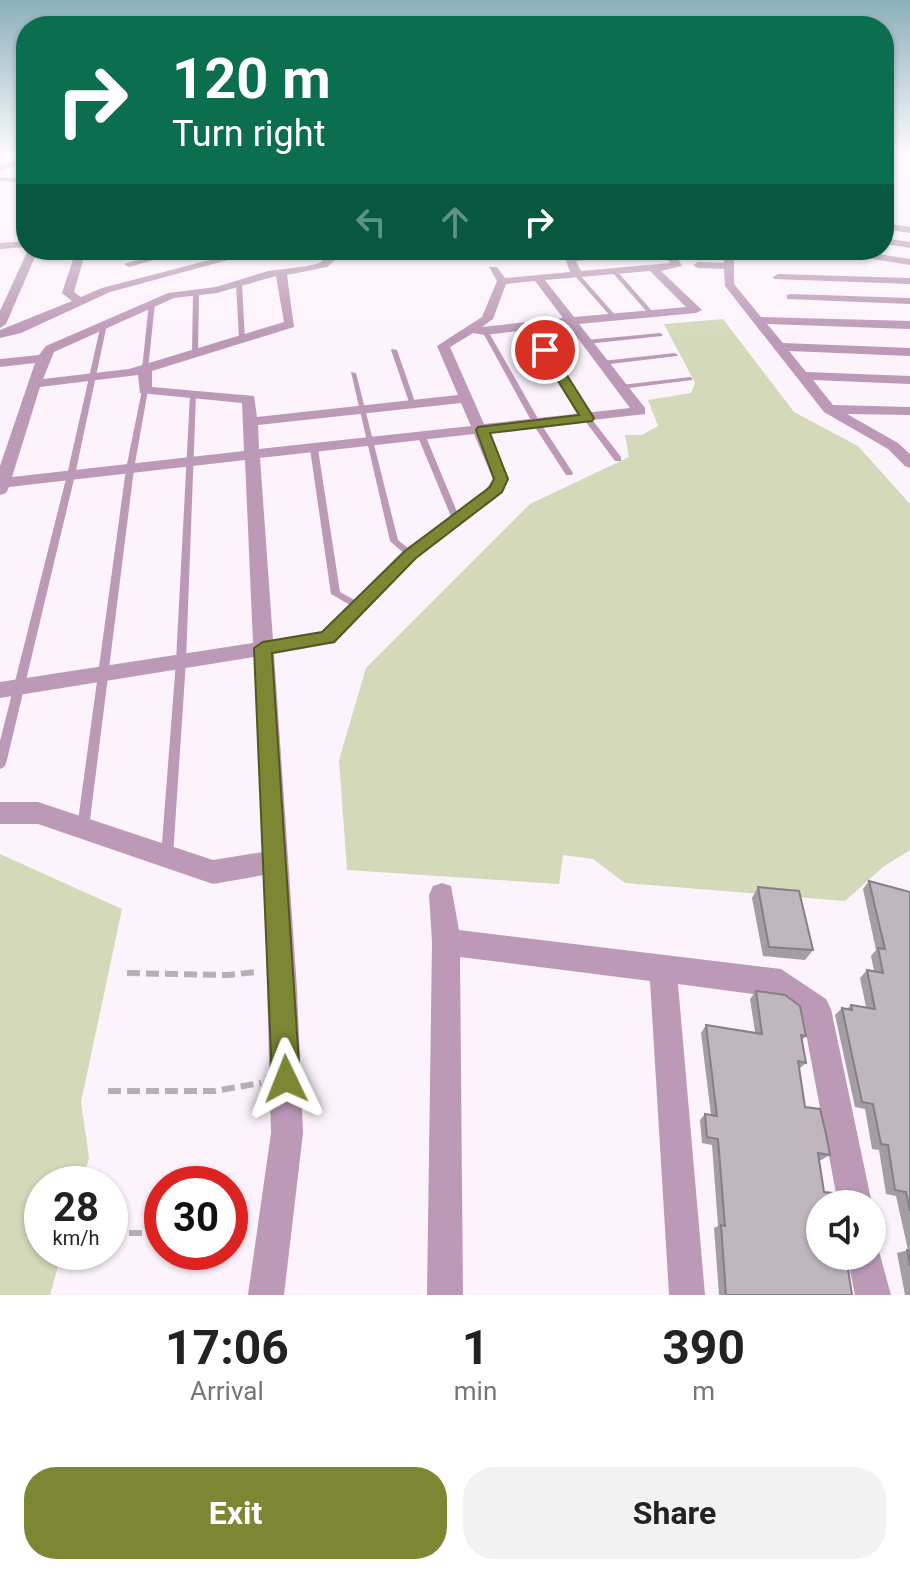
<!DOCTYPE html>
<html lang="en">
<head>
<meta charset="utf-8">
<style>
	body { margin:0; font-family:Roboto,sans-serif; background:#f2f2f2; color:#222; height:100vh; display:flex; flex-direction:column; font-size:30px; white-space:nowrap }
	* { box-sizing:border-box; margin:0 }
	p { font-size:26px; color:#767676 }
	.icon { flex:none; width:44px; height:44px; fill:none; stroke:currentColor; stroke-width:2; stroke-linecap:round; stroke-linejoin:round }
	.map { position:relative; height:1295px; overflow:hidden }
	.side { display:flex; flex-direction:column; background:#fff; flex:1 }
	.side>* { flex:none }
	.top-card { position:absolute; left:16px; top:16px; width:878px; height:244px; border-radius:32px; box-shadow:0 2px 6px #0004; background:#0b6e4f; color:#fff; overflow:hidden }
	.buttons { position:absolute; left:806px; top:1190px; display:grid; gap:16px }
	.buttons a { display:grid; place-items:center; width:80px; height:80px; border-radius:50%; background:#fff; box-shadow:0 2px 6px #0004; font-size:40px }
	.speed { position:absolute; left:24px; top:1166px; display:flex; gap:16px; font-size:40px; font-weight:700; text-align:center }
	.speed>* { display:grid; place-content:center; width:104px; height:104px; border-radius:50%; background:#fff; box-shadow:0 2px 6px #0004; line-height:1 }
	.speed small { font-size:20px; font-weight:400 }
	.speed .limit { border:12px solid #d22; background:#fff; color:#111 }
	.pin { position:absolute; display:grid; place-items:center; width:68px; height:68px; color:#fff; margin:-34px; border:4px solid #fff; border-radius:50%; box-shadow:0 2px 8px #0007 }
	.me { position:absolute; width:88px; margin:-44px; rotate:358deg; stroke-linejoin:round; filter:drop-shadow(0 0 6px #0008) }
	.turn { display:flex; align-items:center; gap:28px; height:168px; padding:0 24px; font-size:36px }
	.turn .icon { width:104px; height:104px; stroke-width:2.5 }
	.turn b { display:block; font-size:56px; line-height:68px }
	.lanes { display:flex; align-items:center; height:76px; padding:0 24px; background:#0003; justify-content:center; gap:40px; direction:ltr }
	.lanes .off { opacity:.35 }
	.eta { display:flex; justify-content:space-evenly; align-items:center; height:136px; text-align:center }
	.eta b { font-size:48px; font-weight:700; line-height:56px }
	.action { display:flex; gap:16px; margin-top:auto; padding:16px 24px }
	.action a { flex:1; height:92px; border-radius:32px; background:#7d8733; color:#fff; font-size:32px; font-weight:700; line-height:92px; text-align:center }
	.action a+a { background:#f2f2f2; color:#222 }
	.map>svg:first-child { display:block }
	.green { fill:#d4d9ba }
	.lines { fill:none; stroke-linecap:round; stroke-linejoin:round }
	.path { stroke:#b7afb6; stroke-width:6; stroke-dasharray:13 6; stroke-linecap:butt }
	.lane { fill:#bb99b7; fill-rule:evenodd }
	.street { fill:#bb99b7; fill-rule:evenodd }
	.wall { fill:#a49da3 }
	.building { fill:#bfb6be; stroke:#867f85; stroke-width:2 }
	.route { fill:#7d8733; stroke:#515821; stroke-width:2 }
</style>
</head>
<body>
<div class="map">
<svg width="910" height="1295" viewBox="0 0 910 1295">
	<rect width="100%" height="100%" fill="#fdf3fc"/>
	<g class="green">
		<polygon points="723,319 794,412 858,446 910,504 910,850 883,867 845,901 625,883 593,859 563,855 559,884 347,870 339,760 366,668 530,504 629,457 625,435 642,435 658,426 648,400 691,393 695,383 664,324"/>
		<polygon points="0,854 122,909 81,1102 89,1158 82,1184 42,1184 42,1252 62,1252 50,1295 0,1295"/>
	</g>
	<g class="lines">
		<g class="path">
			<polyline points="127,973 228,975 256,972"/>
			<polyline points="108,1091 215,1091 261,1083"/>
			<polyline points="110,1233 162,1233"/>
			<polyline points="230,1234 248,1234"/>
		</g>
		<g class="lane">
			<polygon points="612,270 616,270 652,311 652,313 648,313 612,272"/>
			<polygon points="575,274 579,274 616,316 616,318 612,318 575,276"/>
			<polygon points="239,282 242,284 245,339 242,341 239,339 236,284"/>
			<polygon points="196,290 199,292 198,353 195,355 192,353 193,292"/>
			<polygon points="152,301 155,303 148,369 145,371 142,369 149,303"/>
			<polygon points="104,322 107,324 75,475 6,764 4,767 0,769 0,741 67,475 101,324"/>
			<polygon points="529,326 534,327 590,417 621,457 621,461 615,461 583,418 528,327"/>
			<polygon points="485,329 488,331 541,424 573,473 572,475 566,475 533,424 482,331"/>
			<polygon points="660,333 663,335 662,336 586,344 583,342 586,340"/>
			<polygon points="392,349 397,350 416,405 415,406 410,405 391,350"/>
			<polygon points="675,353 678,355 677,356 602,365 599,363 602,361"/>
			<polygon points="351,372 356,373 398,540 413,552 414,554 413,556 407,556 390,541"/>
			<polygon points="690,377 692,378 692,380 621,389 618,387 621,385"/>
			<polygon points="145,388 148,390 134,469 89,828 87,832 83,833 79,832 77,828 126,469 142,390"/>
			<polygon points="193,393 196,395 186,661 173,856 171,860 167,862 163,860 161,856 176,661 190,395"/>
			<polygon points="419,435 425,435 426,437 460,519 459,521 453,521 452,519 418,437"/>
			<polygon points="311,447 317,447 318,449 340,592 363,605 365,607 363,609 357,609 331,594 310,449"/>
		</g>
		<g class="street">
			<polygon points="26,157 26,162 0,171 0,166"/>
			<polygon points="0,177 26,179 26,183 0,181"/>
			<polygon points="884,223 910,227 910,233 884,229"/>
			<polygon points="884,238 910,242 910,248 884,244"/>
			<polygon points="26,241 26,247 0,249 0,243"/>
			<polygon points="28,250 38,250 6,324 0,328 0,311"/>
			<polygon points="76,250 86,250 74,292 81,297 102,288 248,250 265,250 110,292 21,333 0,338 0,330 72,301 62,293"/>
			<polygon points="172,250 189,250 129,267 124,264"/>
			<path d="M 336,250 L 346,251 L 327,267 L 287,275 L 294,327 L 152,371 L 152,387 L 254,396 L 257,417 L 458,395 L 437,346 L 482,317 L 497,281 L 489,267 L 497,267 L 505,278 L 570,272 L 565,258 L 570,255 L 673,250 L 682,266 L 661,271 L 702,310 L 696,313 L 579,324 L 645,408 L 645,414 L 488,432 L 509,479 L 496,498 L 416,558 L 335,643 L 274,654 L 297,989 L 303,1133 L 284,1295 L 248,1295 L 271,1133 L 264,875 L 213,884 L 38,824 L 0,824 L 0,802 L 38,802 L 213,860 L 263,852 L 254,657 L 0,698 L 0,682 L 253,643 L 245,460 L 9,487 L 6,493 L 0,495 L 0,466 L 35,363 L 0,367 L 0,359 L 39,355 L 46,346 L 168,293 L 216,287 L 268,271 L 308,266 L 319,263 ZM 663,253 L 670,263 L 581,271 L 576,261 ZM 650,271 L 686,307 L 574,317 L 545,280 ZM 276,276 L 284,322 L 129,369 L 43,379 L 54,352 L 174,298 L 217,293 ZM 535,281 L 563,318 L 482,327 L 493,319 L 506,284 ZM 568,325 L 630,408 L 484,424 L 450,347 L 473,333 L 485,335 ZM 138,375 L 140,393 L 242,403 L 244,451 L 12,477 L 40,387 ZM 461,403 L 471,426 L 259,449 L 258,425 ZM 474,434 L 493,479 L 484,492 L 404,550 L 322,632 L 273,640 L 260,458 Z"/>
			<polygon points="724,250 734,250 734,284 761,317 910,321 910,329 767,324 783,343 910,348 910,356 789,351 806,372 910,376 910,384 813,380 833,405 910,407 910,415 847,414 898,443 910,454 910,468 905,466 888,449 824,412 725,286 724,269 698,268 693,265 698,262 724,263"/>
			<polygon points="779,251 866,252 910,259 910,265 866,258 775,256 774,254"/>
			<polygon points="778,274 910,278 910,284 774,279 773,277"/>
			<polygon points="791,294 910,298 910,304 787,299 787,295"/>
			<polygon points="442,883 451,886 459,930 781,969 826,999 831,1009 872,1204 838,1204 803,1017 776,997 678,984 705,1295 669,1295 650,981 460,957 463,1295 427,1295 432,942 429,895 433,886"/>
			<polygon points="872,1241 877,1244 891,1295 855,1295 847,1256 872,1256"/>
		</g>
	</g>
	<g class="wall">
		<polygon points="869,881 910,892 910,1295 905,1295 897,1253 908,1250 896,1196 886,1194 879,1150 872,1149 865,1109 855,1107 835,1015 842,1008 847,1009 851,1005 866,1007 860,978 867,970 874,971 871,956 876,950 863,889"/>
		<polygon points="758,887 813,950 805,960 763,956 752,898"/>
		<polygon points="756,991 806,1036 802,1040 806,1063 799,1069 805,1107 830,1155 821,1160 819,1160 820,1204 852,1295 719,1295 714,1228 718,1226 712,1145 702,1143 700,1120 705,1114 711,1115 701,1033 706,1025 755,1032 750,999"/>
	</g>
	<g class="building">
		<polygon points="869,881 910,892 910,1211 906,1192 895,1190 888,1145 881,1144 873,1104 862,1102 842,1008 852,1010 851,1005 875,1009 867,970 883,973 878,948 885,949"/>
		<polygon points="758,887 799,891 813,950 769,947"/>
		<polygon points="756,991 785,995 800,1006 806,1036 801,1035 806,1063 798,1061 805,1107 820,1109 826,1134 830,1155 818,1153 824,1192 832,1193 834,1204 820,1204 820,1256 846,1256 852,1295 726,1295 721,1225 725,1226 718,1139 707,1137 705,1114 717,1116 706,1025 762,1034"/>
		<polygon points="907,1250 910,1251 910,1266"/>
	</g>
	<linearGradient id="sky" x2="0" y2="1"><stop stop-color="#8cb0bb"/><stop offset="0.46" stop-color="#fefafe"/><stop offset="1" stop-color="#fefafe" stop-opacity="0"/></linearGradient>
	<rect width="910" height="338" fill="url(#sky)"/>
	<polygon class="route" points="541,347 549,347 594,418 592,421 490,433 508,479 502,492 416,558 334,642 272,653 300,1079 296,1089 286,1093 276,1089 272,1079 254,648 263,642 322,632 405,551 490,487 494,479 476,430 478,427 579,415 539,350"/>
</svg>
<div class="buttons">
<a><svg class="icon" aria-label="sound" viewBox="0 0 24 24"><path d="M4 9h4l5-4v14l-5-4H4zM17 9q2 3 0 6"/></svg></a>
</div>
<div class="speed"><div>28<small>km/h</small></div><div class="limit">30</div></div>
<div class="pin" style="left:545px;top:350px;background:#d93025"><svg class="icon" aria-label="arrive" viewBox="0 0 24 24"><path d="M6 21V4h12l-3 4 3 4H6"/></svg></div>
<svg class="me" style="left:286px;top:1079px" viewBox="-20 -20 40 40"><path d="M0-17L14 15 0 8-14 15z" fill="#7d8733" stroke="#fff" stroke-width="4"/></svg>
<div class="top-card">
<div class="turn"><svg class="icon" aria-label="right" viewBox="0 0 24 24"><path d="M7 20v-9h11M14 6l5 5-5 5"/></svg><div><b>120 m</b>Turn right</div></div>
<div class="lanes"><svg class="icon off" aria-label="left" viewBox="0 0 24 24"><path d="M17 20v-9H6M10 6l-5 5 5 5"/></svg><svg class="icon off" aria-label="ahead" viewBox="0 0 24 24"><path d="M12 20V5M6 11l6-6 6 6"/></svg><svg class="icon" aria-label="right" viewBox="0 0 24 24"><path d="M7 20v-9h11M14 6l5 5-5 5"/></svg></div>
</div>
</div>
<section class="side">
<div class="eta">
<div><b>17:06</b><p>Arrival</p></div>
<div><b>1</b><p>min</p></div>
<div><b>390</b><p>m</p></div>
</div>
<div class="action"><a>Exit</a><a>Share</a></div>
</section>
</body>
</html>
